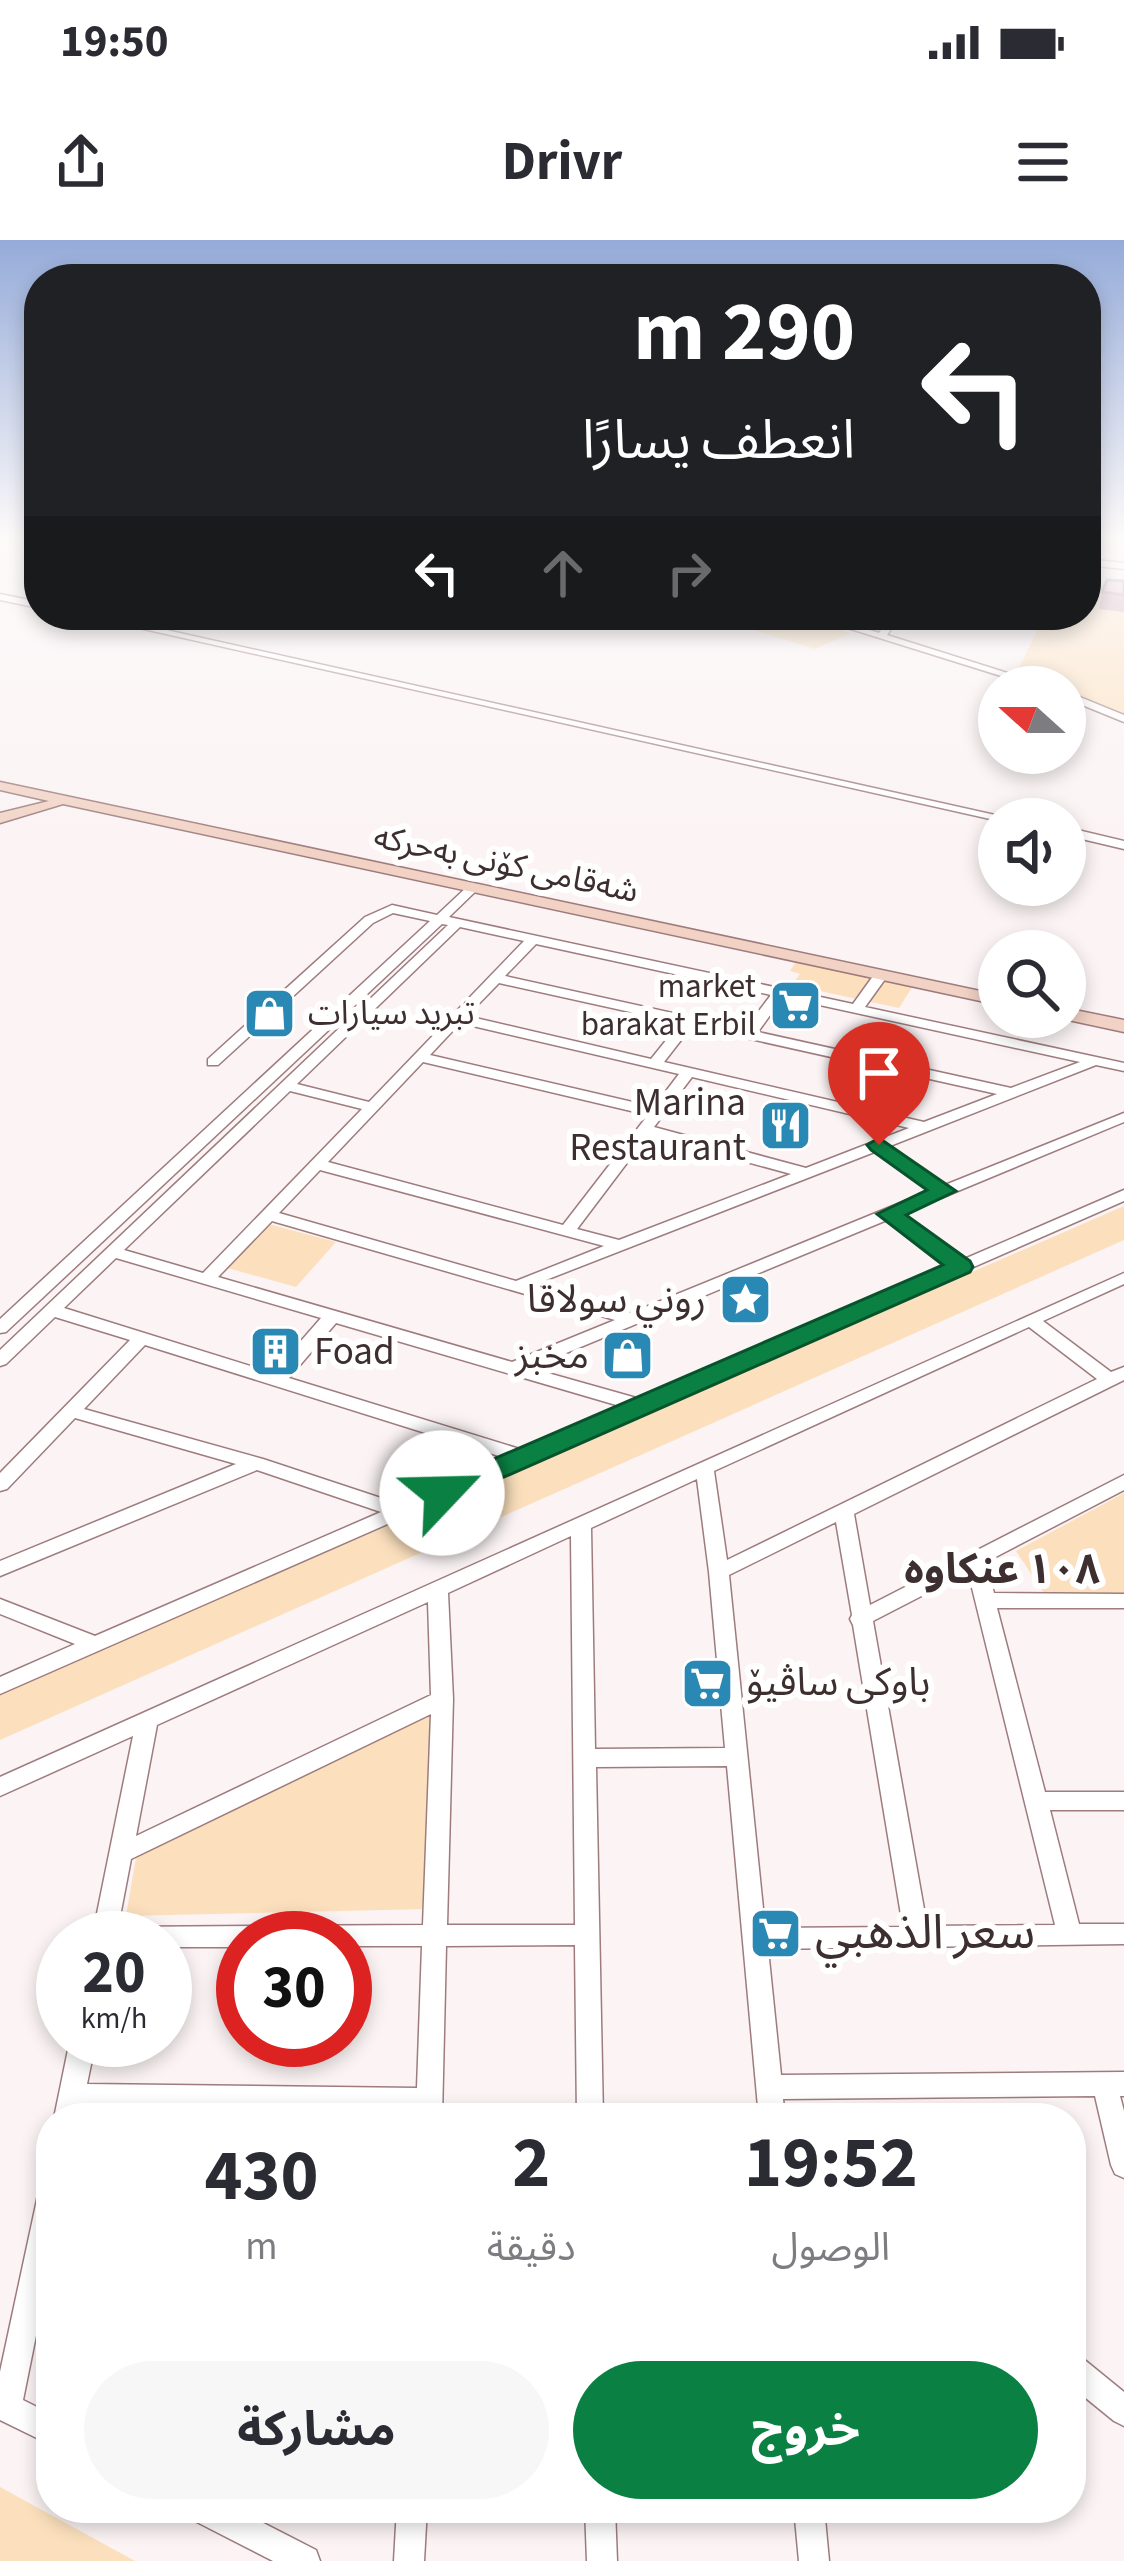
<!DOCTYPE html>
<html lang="ar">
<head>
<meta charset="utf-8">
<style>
	body { margin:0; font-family:"Source Sans 3","Noto Sans Arabic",sans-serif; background:#f7f7f7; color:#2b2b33; direction:rtl; height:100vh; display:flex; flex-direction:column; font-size:45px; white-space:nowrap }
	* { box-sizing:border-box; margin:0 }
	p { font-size:39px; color:#7c7c81 }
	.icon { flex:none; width:66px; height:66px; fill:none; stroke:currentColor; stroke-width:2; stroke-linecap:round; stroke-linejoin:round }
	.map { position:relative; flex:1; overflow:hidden; direction:ltr }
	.details { position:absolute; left:36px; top:1863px; width:1050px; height:420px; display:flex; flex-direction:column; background:#fff; border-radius:48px; box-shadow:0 6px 18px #0003; direction:rtl }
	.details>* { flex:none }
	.hud { position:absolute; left:24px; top:24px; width:1077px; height:366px; border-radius:48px; box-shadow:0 6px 18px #0003; direction:rtl; background:#202124; color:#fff; overflow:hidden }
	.needle { width:78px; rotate:291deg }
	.controls { position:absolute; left:978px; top:426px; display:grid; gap:24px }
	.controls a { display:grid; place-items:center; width:108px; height:108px; border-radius:50%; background:#fff; box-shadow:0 6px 18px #0003; font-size:60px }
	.speed { position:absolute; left:36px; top:1671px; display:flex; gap:24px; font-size:60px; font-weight:700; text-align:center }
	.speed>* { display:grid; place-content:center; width:156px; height:156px; border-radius:50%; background:#fff; box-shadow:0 6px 18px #0003; line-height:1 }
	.speed small { font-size:30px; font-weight:400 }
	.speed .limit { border:18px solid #d22; background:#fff; color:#111 }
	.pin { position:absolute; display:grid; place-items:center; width:102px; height:102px; color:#fff; margin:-123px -51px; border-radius:50% 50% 50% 0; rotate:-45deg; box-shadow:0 0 12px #0007 }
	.pin .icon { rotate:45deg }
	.me { position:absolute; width:132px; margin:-66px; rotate:66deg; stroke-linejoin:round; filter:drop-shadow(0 0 9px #0008) }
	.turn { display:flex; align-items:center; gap:42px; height:252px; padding:0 48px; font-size:54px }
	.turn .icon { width:156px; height:156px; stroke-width:2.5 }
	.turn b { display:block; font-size:84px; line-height:102px }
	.lanes { display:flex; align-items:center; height:114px; padding:0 48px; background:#0003; justify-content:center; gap:60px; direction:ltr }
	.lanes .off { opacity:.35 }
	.eta { display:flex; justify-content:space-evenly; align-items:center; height:204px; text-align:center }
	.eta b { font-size:72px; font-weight:700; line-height:84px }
	.cta { display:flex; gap:24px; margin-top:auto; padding:24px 48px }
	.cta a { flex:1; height:138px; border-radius:72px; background:#0b8043; color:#fff; font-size:48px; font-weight:700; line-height:138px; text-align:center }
	.cta a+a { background:#f7f7f7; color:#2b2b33 }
	.status { display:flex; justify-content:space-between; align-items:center; height:84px; padding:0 60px; background:#fff; direction:ltr }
	.status svg { height:33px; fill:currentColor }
	header { display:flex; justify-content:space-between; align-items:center; height:156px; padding:0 48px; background:#fff; font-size:54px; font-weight:700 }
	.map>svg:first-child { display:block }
	.green { fill:#fce0bd }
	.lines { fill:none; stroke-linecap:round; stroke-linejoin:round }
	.street-casing { stroke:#9e7c7e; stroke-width:3 }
	.secondary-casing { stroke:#9e7c7e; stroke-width:3 }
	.street { fill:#fff; fill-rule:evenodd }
	.secondary { fill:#f1d2c4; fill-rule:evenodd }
	.wall { fill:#c59fb2 }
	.building { fill:#e5b9cf; stroke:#a08291; stroke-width:3 }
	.route { fill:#0b8043; stroke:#07532c; stroke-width:3 }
	.labels { text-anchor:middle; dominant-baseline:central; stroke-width:12; stroke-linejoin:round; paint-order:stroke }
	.far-street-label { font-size:33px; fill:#3d2e2f; stroke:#fff }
	.far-poi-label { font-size:33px; fill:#3d2e2f; stroke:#fff; text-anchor:end }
	.poi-label { font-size:39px; fill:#3d2e2f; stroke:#fff; text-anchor:end }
	.neighbourhood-label { font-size:42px; font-weight:bold; fill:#3d2e2f; stroke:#fff }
	.near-poi-label { font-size:48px; fill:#3d2e2f; stroke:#fff; text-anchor:start }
</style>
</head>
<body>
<div class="status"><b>19:50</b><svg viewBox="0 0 49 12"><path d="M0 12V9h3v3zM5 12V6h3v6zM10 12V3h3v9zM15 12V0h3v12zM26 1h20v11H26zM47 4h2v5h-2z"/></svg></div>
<header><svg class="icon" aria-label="menu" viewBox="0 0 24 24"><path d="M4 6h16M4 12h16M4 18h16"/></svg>Drivr<svg class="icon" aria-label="share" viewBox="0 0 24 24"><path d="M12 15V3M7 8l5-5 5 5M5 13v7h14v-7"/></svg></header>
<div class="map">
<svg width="1124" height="2321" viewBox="0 0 1124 2321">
	<rect width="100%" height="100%" fill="#fbf3f4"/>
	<g class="green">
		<polygon points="1086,345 1124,349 1124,475 1019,429 1044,375 1086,375"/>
		<polygon points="780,375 790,375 851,393 815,409 748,388"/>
		<polygon points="797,720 914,744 899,768 792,745 800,734 790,731"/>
		<polygon points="1124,966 1124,1000 0,1500 0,1454"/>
		<polygon points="265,983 336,1002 296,1047 224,1027"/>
		<polygon points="1124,1253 1124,1354 1046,1356 1016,1311"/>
		<polygon points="433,1472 425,1669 126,1676 137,1612"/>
		<polygon points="0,2247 135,2321 0,2321"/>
	</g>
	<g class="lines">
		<defs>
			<g id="street">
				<polygon points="1086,319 1124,323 1124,329 1086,325"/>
				<polygon points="0,354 39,362 39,368 0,360"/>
				<polygon points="81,375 99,375 1013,579 999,581"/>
				<polygon points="806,375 821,375 879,393 891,375 901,375 887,395 1052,447 1036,447"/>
				<polygon points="1065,451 1124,475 1124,482 1065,458"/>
				<polygon points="1065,587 1124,601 1124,609 1065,595"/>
				<path d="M 469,645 L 479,648 L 449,677 L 853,764 L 876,732 L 881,731 L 888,735 L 865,767 L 1124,823 L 1124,831 L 1096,825 L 890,906 L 945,945 L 1124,873 L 1124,882 L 900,975 L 962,1020 L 1124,950 L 1124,961 L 0,1454 L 0,1437 L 75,1404 L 0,1374 L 0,1359 L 95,1396 L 381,1272 L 257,1230 L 0,1336 L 0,1321 L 236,1224 L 75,1178 L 7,1249 L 0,1251 L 0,1233 L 130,1100 L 55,1077 L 6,1124 L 0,1126 L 0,1110 L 448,685 L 442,684 L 6,1092 L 0,1093 L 0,1079 L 430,681 L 393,673 L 373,683 L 218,825 L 208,825 L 208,819 L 365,677 L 392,665 L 437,675 ZM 460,687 L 524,701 L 369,862 L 297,844 ZM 536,704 L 771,755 L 745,789 L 505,736 ZM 499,743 L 680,783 L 651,819 L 467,776 ZM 783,757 L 1080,822 L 1011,848 L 758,792 ZM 460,783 L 679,834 L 654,867 L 430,815 ZM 692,786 L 997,854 L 924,882 L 664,822 ZM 423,822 L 648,875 L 563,985 L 328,922 ZM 692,837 L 909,888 L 806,928 L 654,887 ZM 290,851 L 362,869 L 203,1033 L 124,1010 ZM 648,895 L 791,934 L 619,1000 L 577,989 ZM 877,911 L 932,950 L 631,1073 L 533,1045 ZM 320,930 L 604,1006 L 516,1041 L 279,973 ZM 887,980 L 948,1025 L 640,1159 L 530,1128 ZM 272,981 L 615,1080 L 512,1122 L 218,1037 ZM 116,1018 L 321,1078 L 273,1133 L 64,1068 ZM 336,1083 L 623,1167 L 523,1210 L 289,1138 ZM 145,1105 L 505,1218 L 399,1264 L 263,1219 L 84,1169 Z"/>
				<path d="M 1124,1033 L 1124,1044 L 1043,1081 L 1111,1132 L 1124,1127 L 1124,1140 L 854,1274 L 870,1365 L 1124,1235 L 1124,1250 L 986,1322 L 994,1353 L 1124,1354 L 1124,1368 L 997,1368 L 1045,1552 L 1124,1552 L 1124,1570 L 1050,1570 L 1079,1684 L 1124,1684 L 1124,1704 L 768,1709 L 781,1835 L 1124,1832 L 1124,1856 L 1120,1856 L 1124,1871 L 1124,1938 L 1115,1934 L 1111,1925 L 1095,1856 L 783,1859 L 785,1878 L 759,1878 L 727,1526 L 596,1527 L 603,1878 L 577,1878 L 575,1705 L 446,1706 L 442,1878 L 416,1878 L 416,1872 L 82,1868 L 80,1878 L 54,1878 L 70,1800 L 96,1800 L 87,1844 L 417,1848 L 422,1706 L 345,1706 L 345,1698 L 243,1698 L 243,1707 L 165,1707 L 165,1698 L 92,1698 L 133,1496 L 0,1556 L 0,1537 ZM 1029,1087 L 1097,1139 L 727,1320 L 714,1231 ZM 697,1239 L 709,1332 L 725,1508 L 595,1509 L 591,1288 ZM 836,1282 L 852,1375 L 850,1379 L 853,1385 L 903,1687 L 765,1688 L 729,1335 ZM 571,1296 L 575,1685 L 447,1685 L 453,1459 L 448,1353 ZM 968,1332 L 975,1360 L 1055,1685 L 927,1686 L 873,1381 ZM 428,1362 L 431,1455 L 136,1596 L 157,1485 ZM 431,1474 L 423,1685 L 118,1687 L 131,1619 Z"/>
				<polygon points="51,1942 51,2021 23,2160 51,2174 51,2205 0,2180 0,2132 38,1955 42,1946"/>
				<polygon points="1071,2113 1081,2117 1124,2152 1124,2186 1114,2181 1071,2146"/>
				<polygon points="187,2268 234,2268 316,2310 320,2321 273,2321 191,2279"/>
				<polygon points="397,2268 427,2268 424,2321 394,2321"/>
				<polygon points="585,2268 615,2268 617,2321 587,2321"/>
				<polygon points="794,2268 824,2268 829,2321 799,2321"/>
			</g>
			<g id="secondary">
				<polygon points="0,542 999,755 999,765 63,564 0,583 0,573 49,561 0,550"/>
				<polygon points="1065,768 1124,780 1124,792 1059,778 1065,777"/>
			</g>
		</defs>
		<use href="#street" class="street-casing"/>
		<use href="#secondary" class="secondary-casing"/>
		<use href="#street" class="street"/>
		<use href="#secondary" class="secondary"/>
	</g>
	<polygon class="wall" points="1124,341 1124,372 1099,369 1102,352"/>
	<polygon class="building" points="1107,340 1124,341 1124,355 1102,352"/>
	<linearGradient id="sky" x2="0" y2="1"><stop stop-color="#95abd9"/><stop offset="0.48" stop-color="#fdfafa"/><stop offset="1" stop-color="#fdfafa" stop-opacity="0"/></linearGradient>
	<rect width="1124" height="620" fill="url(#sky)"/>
	<polygon class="route" points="879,898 956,951 906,975 970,1021 973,1027 970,1032 452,1260 431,1260 427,1253 431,1246 943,1025 877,974 927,950 871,910 867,905"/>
	<defs>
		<symbol id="supermarket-square" viewBox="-11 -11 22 22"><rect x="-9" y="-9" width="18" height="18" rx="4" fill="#2a89b4" stroke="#fff"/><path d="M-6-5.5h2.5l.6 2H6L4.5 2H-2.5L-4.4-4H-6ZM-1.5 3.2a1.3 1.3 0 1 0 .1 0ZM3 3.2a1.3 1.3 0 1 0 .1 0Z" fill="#fff"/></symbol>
		<symbol id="shop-square" viewBox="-11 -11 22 22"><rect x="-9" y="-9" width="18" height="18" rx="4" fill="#2a89b4" stroke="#fff"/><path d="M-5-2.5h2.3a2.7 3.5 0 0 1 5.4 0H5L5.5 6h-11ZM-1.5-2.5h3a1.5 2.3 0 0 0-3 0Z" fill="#fff"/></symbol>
		<symbol id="restaurant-square" viewBox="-11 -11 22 22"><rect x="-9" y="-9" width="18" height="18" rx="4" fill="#2a89b4" stroke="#fff"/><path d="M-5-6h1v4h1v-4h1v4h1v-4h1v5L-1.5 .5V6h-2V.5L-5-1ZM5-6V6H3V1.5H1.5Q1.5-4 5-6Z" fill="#fff"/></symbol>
		<symbol id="sight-square" viewBox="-11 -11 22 22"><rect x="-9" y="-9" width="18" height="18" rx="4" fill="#2a89b4" stroke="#fff"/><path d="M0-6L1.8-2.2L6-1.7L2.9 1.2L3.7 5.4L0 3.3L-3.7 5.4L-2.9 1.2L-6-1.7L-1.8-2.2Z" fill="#fff"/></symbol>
		<symbol id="building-square" viewBox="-11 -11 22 22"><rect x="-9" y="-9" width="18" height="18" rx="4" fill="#2a89b4" stroke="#fff"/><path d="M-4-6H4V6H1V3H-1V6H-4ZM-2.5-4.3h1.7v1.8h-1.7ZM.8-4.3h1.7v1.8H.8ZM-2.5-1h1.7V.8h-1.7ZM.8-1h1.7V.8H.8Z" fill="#fff"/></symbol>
	</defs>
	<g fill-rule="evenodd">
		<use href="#supermarket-square" x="766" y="736" width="59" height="59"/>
		<use href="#shop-square" x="240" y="744" width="59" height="59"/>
		<use href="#restaurant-square" x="756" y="856" width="59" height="59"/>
		<use href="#sight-square" x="716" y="1030" width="59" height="59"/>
		<use href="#building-square" x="246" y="1082" width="59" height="59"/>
		<use href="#shop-square" x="598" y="1086" width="59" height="59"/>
		<use href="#supermarket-square" x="678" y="1414" width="59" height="59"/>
		<use href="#supermarket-square" x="746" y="1664" width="59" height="59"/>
	</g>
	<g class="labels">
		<g class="far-street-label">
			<text transform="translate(506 624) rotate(12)">شەقامی کۆنی بەحرکە</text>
		</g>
		<g class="far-poi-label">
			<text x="756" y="746">market<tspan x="756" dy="38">barakat Erbil</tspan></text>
			<text x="308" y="773" text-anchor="start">تبريد سيارات</text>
		</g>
		<g class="poi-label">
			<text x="746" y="863">Marina<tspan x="746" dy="45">Restaurant</tspan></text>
			<text x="706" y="1060">روني سولاقا</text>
			<text x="314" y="1112" text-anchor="start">Foad</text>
			<text x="589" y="1116">مخبز</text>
			<text x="746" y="1443" text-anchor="start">باوکی ساڤیۆ</text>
		</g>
		<g class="neighbourhood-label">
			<text x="1002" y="1330">١٠٨ عنکاوە</text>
		</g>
		<g class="near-poi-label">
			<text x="815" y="1693">سعر الذهبي</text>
		</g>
	</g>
</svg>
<div class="controls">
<a><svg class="needle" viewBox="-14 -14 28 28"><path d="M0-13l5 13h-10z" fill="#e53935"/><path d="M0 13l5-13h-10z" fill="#7c7c81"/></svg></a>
<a><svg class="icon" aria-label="sound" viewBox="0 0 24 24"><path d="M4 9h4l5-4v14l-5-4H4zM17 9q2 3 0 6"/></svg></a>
<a><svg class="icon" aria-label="search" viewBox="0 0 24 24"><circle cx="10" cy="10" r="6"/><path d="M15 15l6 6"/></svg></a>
</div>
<div class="speed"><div>20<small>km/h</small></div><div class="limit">30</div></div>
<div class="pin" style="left:879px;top:905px;background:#d93025"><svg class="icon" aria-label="arrive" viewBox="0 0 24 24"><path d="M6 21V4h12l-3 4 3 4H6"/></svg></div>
<svg class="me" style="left:442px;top:1253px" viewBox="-20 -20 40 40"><circle r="19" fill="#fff"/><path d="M0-13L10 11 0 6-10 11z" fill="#0b8043"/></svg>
<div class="hud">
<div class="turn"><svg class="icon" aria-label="left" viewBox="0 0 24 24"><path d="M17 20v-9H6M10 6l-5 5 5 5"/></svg><div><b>290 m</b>انعطف يسارًا</div></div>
<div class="lanes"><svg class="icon" aria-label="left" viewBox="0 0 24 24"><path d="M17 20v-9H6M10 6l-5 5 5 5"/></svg><svg class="icon off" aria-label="ahead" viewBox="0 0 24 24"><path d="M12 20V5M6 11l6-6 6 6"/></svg><svg class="icon off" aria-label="right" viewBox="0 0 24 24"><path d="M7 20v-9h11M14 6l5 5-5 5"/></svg></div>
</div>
<section class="details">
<div class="eta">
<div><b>19:52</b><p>الوصول</p></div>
<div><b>2</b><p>دقيقة</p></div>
<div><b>430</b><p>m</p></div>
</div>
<div class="cta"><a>خروج</a><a>مشاركة</a></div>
</section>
</div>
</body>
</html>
